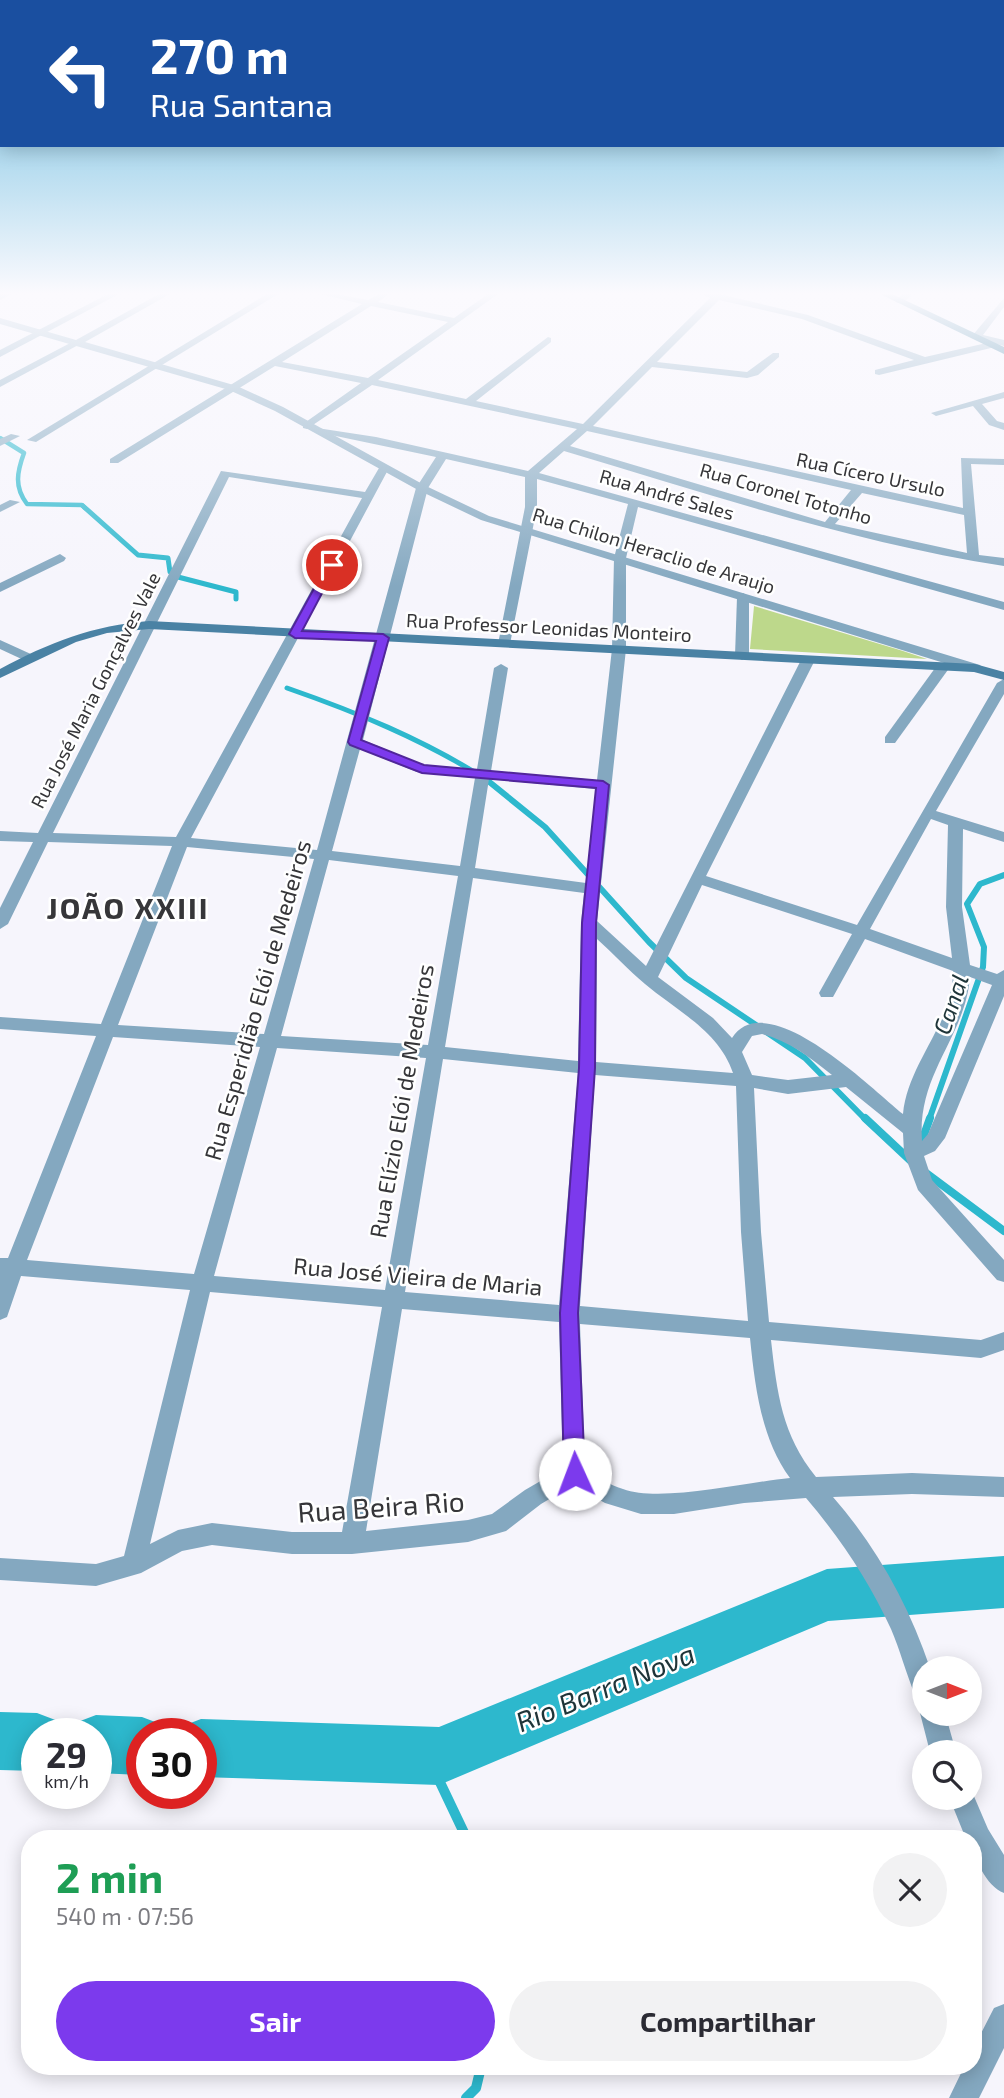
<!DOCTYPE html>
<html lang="pt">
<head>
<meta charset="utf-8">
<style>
	body { margin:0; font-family:"Exo 2",sans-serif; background:#f2f2f3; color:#2b2b33; height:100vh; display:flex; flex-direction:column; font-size:26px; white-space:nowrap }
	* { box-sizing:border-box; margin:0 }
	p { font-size:23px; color:#7c7c81 }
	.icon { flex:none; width:38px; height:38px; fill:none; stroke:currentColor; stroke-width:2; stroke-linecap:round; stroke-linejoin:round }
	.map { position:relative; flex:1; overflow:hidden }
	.drawer { position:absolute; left:21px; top:1830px; width:961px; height:245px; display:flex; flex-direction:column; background:#fff; border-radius:28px; box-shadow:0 4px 18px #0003 }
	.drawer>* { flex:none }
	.guide { position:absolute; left:0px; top:0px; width:1004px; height:147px; box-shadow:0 4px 18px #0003; background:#1a4fa0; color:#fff; overflow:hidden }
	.needle { width:46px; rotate:90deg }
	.fabs { position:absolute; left:912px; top:1656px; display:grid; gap:14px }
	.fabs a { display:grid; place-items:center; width:70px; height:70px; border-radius:50%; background:#fff; box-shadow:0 4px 18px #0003; font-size:35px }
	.speed { position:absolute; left:21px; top:1718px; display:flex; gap:14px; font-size:35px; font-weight:700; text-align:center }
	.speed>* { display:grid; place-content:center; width:91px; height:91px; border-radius:50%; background:#fff; box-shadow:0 4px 18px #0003; line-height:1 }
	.speed small { font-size:18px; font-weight:400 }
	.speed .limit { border:10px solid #d22; background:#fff; color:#111 }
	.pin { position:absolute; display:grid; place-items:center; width:60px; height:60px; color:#fff; margin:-30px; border:4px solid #fff; border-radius:50%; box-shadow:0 2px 7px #0007 }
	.me { position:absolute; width:77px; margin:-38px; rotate:358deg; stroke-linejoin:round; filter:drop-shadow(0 0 5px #0008) }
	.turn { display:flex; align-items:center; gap:24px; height:147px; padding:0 35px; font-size:32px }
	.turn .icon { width:91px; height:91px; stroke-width:2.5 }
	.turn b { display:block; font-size:49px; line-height:60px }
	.round { display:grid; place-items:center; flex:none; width:74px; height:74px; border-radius:37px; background:#f2f2f3 }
	.overview { display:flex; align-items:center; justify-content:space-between; height:119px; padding:0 35px }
	h1 { font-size:42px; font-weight:700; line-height:52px; color:#1e9e55 }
	.cta { display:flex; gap:14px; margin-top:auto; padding:14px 35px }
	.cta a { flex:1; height:80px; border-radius:42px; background:#7c3aed; color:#fff; font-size:28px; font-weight:700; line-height:80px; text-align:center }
	.cta a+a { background:#f2f2f3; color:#2b2b33 }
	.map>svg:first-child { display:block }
	.green { fill:#bdd88b }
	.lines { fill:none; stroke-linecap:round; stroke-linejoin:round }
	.stream-far4 { stroke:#2db8cd; stroke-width:4.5 }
	.stream-far3 { stroke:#2db8cd; stroke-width:5 }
	.stream-far2 { stroke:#2db8cd; stroke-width:6 }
	.stream-far1 { stroke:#2db8cd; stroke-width:8 }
	.stream { stroke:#2db8cd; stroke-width:10 }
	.river { fill:#2db8cd; fill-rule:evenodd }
	.minor { fill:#84a8c0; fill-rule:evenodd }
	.tertiary { fill:#84a8c0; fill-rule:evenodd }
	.secondary { fill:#4a82a4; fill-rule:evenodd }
	.primary { fill:#15668f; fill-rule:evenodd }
	.route { fill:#7c3aed; stroke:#51269a; stroke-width:2 }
	.labels { text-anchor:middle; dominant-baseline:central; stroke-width:5; stroke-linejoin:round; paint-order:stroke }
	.far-street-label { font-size:19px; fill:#363639; stroke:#fff }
	.street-label { font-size:23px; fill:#363639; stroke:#fff }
	.water-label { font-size:24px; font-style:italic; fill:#1e3438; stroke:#fff }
	.near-street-label { font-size:28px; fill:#363639; stroke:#fff }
	.near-water-label { font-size:28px; font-style:italic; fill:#1e3438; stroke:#fff }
	.district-label { font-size:30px; font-weight:bold; letter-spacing:2px; fill:#363639; stroke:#fff }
</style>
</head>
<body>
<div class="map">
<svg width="1004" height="2098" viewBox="0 0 1004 2098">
	<rect width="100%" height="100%" fill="#f6f5fc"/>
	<polygon class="green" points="754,606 903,651 927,659 750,649"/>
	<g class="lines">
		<path class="stream-far4" d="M 0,438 L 24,453 C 17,472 14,487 27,504 L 82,505 L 85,508"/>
		<g class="stream-far3">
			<polyline points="83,506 138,555 168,558 170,572 178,577 236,592 236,599"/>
			<path d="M 287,688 C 356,712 422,739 484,778"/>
		</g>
		<g class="stream-far2">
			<polyline points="482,776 545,827 649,942 686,978 805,1058 866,1120"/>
			<polyline points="929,1120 983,967 984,947 967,904 980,884 1004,875"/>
		</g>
		<g class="stream-far1">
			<polyline points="865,1118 911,1161"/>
			<polyline points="920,1146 930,1118"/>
			<polyline points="926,1173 1004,1231"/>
		</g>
		<g class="stream">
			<polyline points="428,1757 467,1839"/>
			<polyline points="466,2098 476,2088 481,2067"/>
		</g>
		<g class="river">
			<polygon points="1004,1556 1004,1608 828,1621 439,1785 201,1777 201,1734 178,1734 180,1727 201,1719 439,1727 827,1569"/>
			<polygon points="0,1712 37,1713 58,1721 63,1734 37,1734 37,1771 0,1770"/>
			<polygon points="96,1715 142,1717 163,1725 166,1734 142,1734 142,1775 96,1773 96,1734 71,1734 75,1723"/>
		</g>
		<g class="minor">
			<polygon points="0,294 12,294 0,300"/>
			<polygon points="108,294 119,294 0,357 0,350"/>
			<polygon points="267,294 278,294 36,442 27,440"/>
			<path d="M 320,294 L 336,294 L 368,300 L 379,294 L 389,294 L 378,302 L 454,318 L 488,294 L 498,294 L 378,380 L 466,399 L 548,337 L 551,338 L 551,342 L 476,401 L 583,424 L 710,298 L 702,294 L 719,294 L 808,315 L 925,357 L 991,342 L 972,336 L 1004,298 L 1004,307 L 983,335 L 1004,340 L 1004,346 L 996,344 L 995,347 L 879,375 L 875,374 L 875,370 L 914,360 L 802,319 L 719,300 L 657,362 L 747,372 L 773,353 L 779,353 L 779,357 L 758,375 L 747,378 L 652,367 L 593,426 L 963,508 L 961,458 L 1004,459 L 1004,465 L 971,464 L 979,555 L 1004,558 L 1004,566 C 854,543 709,494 564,451 L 539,473 L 1004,602 L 1004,610 L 638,507 L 626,558 L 626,649 L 597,921 L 646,966 L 801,660 L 808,656 L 815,660 L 706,876 L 857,925 L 997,683 L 1004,679 L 1004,694 L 936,811 L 1004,832 L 1004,842 L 963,829 L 962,907 L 970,965 L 997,974 L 1004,970 L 1004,996 L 945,1138 L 935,1151 L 924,1156 L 932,1180 L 1004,1260 L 1004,1282 L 997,1280 L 918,1190 L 904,1153 L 903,1133 L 846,1087 L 788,1094 L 754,1088 L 761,1232 L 769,1322 L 981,1340 L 1004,1332 L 1004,1350 L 981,1358 L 771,1340 C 777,1393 782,1435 816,1477 L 912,1473 L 1004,1477 L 1004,1497 L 912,1494 L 833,1497 C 876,1546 909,1605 930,1668 L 924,1668 L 924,1698 L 915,1695 C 906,1673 900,1650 891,1629 C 869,1581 840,1538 806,1498 L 744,1503 L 674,1514 L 641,1514 L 605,1503 L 573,1485 L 541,1504 L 506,1531 L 468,1542 L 352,1554 L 292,1554 L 212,1545 L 182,1551 L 141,1573 L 96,1586 L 0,1580 L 0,1558 L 96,1564 L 124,1556 L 190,1290 L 21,1276 L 7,1317 L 0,1320 L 0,1258 L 8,1258 L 96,1036 L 0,1029 L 0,1017 L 101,1024 L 172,846 L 48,842 L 8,924 L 0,929 L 0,908 L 33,842 L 0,841 L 0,831 L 38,833 L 221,471 L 365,492 L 379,468 L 384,465 L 389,468 L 191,838 L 317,850 L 416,488 L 436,457 L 312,431 L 317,428 L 376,437 L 528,471 L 577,429 L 372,385 L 307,429 L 303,428 L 303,424 L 361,383 L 275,366 L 118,463 L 110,463 L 110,459 L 362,304 ZM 371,306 L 448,322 L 368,378 L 282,362 ZM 587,431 L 851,490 L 825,522 L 570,446 ZM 446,459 L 525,477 L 525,507 L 498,644 L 499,647 L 509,647 L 510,644 L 537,507 L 537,479 L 628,504 L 614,558 L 612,649 L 597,780 L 491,771 L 508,668 L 501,664 L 494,668 L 477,769 L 424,765 L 363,740 L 428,488 ZM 229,477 L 362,498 L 176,837 L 53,833 ZM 862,493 L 964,515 L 967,553 L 835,524 ZM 360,749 L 417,772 L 475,778 L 460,866 L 332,851 ZM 489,779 L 596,789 L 586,883 L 475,868 ZM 931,819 L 948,825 L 946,907 L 952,958 L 870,929 ZM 187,847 L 314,859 L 264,1034 L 118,1025 ZM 329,860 L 458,876 L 428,1045 L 281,1036 ZM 473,878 L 584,893 L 581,923 L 578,1061 L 445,1047 ZM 702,885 L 852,934 L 819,993 L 821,997 L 833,997 L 865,939 L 953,971 C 953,1024 908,1062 903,1114 C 873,1090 767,984 732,1038 L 713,1018 L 658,977 ZM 597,939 C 613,953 628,970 645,984 C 677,1011 719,1031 733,1073 L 596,1062 ZM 970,977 L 992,985 L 928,1134 L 922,1141 C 917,1073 965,1038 970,977 ZM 762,1034 C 789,1041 811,1058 832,1075 L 788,1080 L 752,1075 L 742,1052 L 752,1036 ZM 113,1037 L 260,1047 L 194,1274 L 27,1260 ZM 277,1048 L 426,1058 L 385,1290 L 214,1276 ZM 443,1059 L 578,1073 L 559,1305 L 405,1292 ZM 595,1075 L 736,1086 L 741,1232 L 748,1321 L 580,1306 ZM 210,1292 L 382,1307 L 342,1532 L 292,1532 L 212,1523 L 178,1530 L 150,1544 ZM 402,1309 L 559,1322 L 563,1468 L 525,1490 L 492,1514 L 468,1520 L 366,1531 ZM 580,1324 L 750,1338 C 755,1387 761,1438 790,1478 C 746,1482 661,1503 623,1489 C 609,1485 597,1476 585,1468 Z"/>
			<polygon points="903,294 913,294 903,303 897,303 895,301"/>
			<polygon points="74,341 82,343 0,387 0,380"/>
			<polygon points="1004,392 1004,398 982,404 997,421 1004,423 1004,430 989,425 973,406 936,416 931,413"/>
			<polygon points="11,434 20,436 0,446 0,439"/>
			<polygon points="10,500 20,502 0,512 0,505"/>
			<polygon points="60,554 66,558 64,561 0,592 0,583"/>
			<polygon points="743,593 749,597 749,656 742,660 735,656 737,597"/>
			<polygon points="0,640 33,655 35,658 28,662 0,649"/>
			<polygon points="943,663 950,667 895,743 885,743 885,737 938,664"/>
			<polygon points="924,1704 924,1713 945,1713 956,1752 930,1752 920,1713"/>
			<path d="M 970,1787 L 988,1829 L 1004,1855 L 1004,1893 C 986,1886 973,1858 973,1839 L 966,1839 L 949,1797 L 970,1797 Z"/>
			<polygon points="1004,2004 1004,2048 979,2098 949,2098 964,2067 973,2067 973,2049 994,2008"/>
		</g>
		<polygon class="tertiary" points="159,294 170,294 85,342 237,386 283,407 426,486 489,516 980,665 982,668 975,672 970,671 481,520 418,490 275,411 229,390 0,324 0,318 76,340"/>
		<path class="secondary" d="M 149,621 L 975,664 L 1004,672 L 1004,680 L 974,672 L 149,629 L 107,633 L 76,642 L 0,678 L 0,669 C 48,643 94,625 149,621 Z"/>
		<polygon class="primary" points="880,294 892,294 1004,347 1004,354"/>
	</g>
	<linearGradient id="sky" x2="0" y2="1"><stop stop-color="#5db6dd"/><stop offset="0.5" stop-color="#fbfafe"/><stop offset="1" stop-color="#fbfafe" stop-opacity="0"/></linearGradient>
	<rect width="1004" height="587" fill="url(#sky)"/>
	<polygon class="route" points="328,563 337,565 302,631 383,634 389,638 361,740 424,765 603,781 609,785 596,923 595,1068 578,1313 585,1474 582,1480 575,1483 567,1480 564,1474 560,1313 579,1068 582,923 596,788 422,773 350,745 348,742 376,641 295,638 289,634"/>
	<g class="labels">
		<g class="far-street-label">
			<text transform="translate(871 474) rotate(12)">Rua Cícero Ursulo</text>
			<text transform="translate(786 493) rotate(16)">Rua Coronel Totonho</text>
			<text transform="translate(667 494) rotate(16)">Rua André Sales</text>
			<text transform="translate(654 550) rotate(17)">Rua Chilon Heraclio de Araujo</text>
			<text transform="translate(549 627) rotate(3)">Rua Professor Leonidas Monteiro</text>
			<text transform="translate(95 690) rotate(-63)">Rua José Maria Gonçalves Vale</text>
		</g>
		<g class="street-label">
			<text transform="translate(257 1000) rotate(-74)">Rua Esperidião Elói de Medeiros</text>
			<text transform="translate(401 1101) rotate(-80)">Rua Elízio Elói de Medeiros</text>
			<text transform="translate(418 1276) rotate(5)">Rua José Vieira de Maria</text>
		</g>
		<g class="water-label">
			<text transform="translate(950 1004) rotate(-71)">Canal</text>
		</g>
		<g class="near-street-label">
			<text transform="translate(381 1506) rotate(-4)">Rua Beira Rio</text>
		</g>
		<g class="near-water-label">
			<text transform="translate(605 1687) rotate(-22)">Rio Barra Nova</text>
		</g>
		<g class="district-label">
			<text x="128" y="907">JOÃO XXIII</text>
		</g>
	</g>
</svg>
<div class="fabs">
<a><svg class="needle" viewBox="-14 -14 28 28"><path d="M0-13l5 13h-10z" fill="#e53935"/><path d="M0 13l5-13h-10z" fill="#7c7c81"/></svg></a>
<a><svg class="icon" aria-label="search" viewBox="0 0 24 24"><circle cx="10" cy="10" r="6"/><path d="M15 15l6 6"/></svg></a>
</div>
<div class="speed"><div>29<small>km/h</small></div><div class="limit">30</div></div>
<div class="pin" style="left:332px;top:565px;background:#d93025"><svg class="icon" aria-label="arrive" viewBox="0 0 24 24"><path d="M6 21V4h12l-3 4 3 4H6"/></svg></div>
<svg class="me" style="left:575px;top:1474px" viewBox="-20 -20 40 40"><circle r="19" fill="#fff"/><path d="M0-13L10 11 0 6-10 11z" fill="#7c3aed"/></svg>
<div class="guide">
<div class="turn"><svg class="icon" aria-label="left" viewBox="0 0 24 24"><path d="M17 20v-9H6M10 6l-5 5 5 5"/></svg><div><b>270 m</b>Rua Santana</div></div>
</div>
<section class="drawer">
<div class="overview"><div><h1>2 min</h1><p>540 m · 07:56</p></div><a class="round"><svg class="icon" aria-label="close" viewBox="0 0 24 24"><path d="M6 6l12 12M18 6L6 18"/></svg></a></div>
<div class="cta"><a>Sair</a><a>Compartilhar</a></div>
</section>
</div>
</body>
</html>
